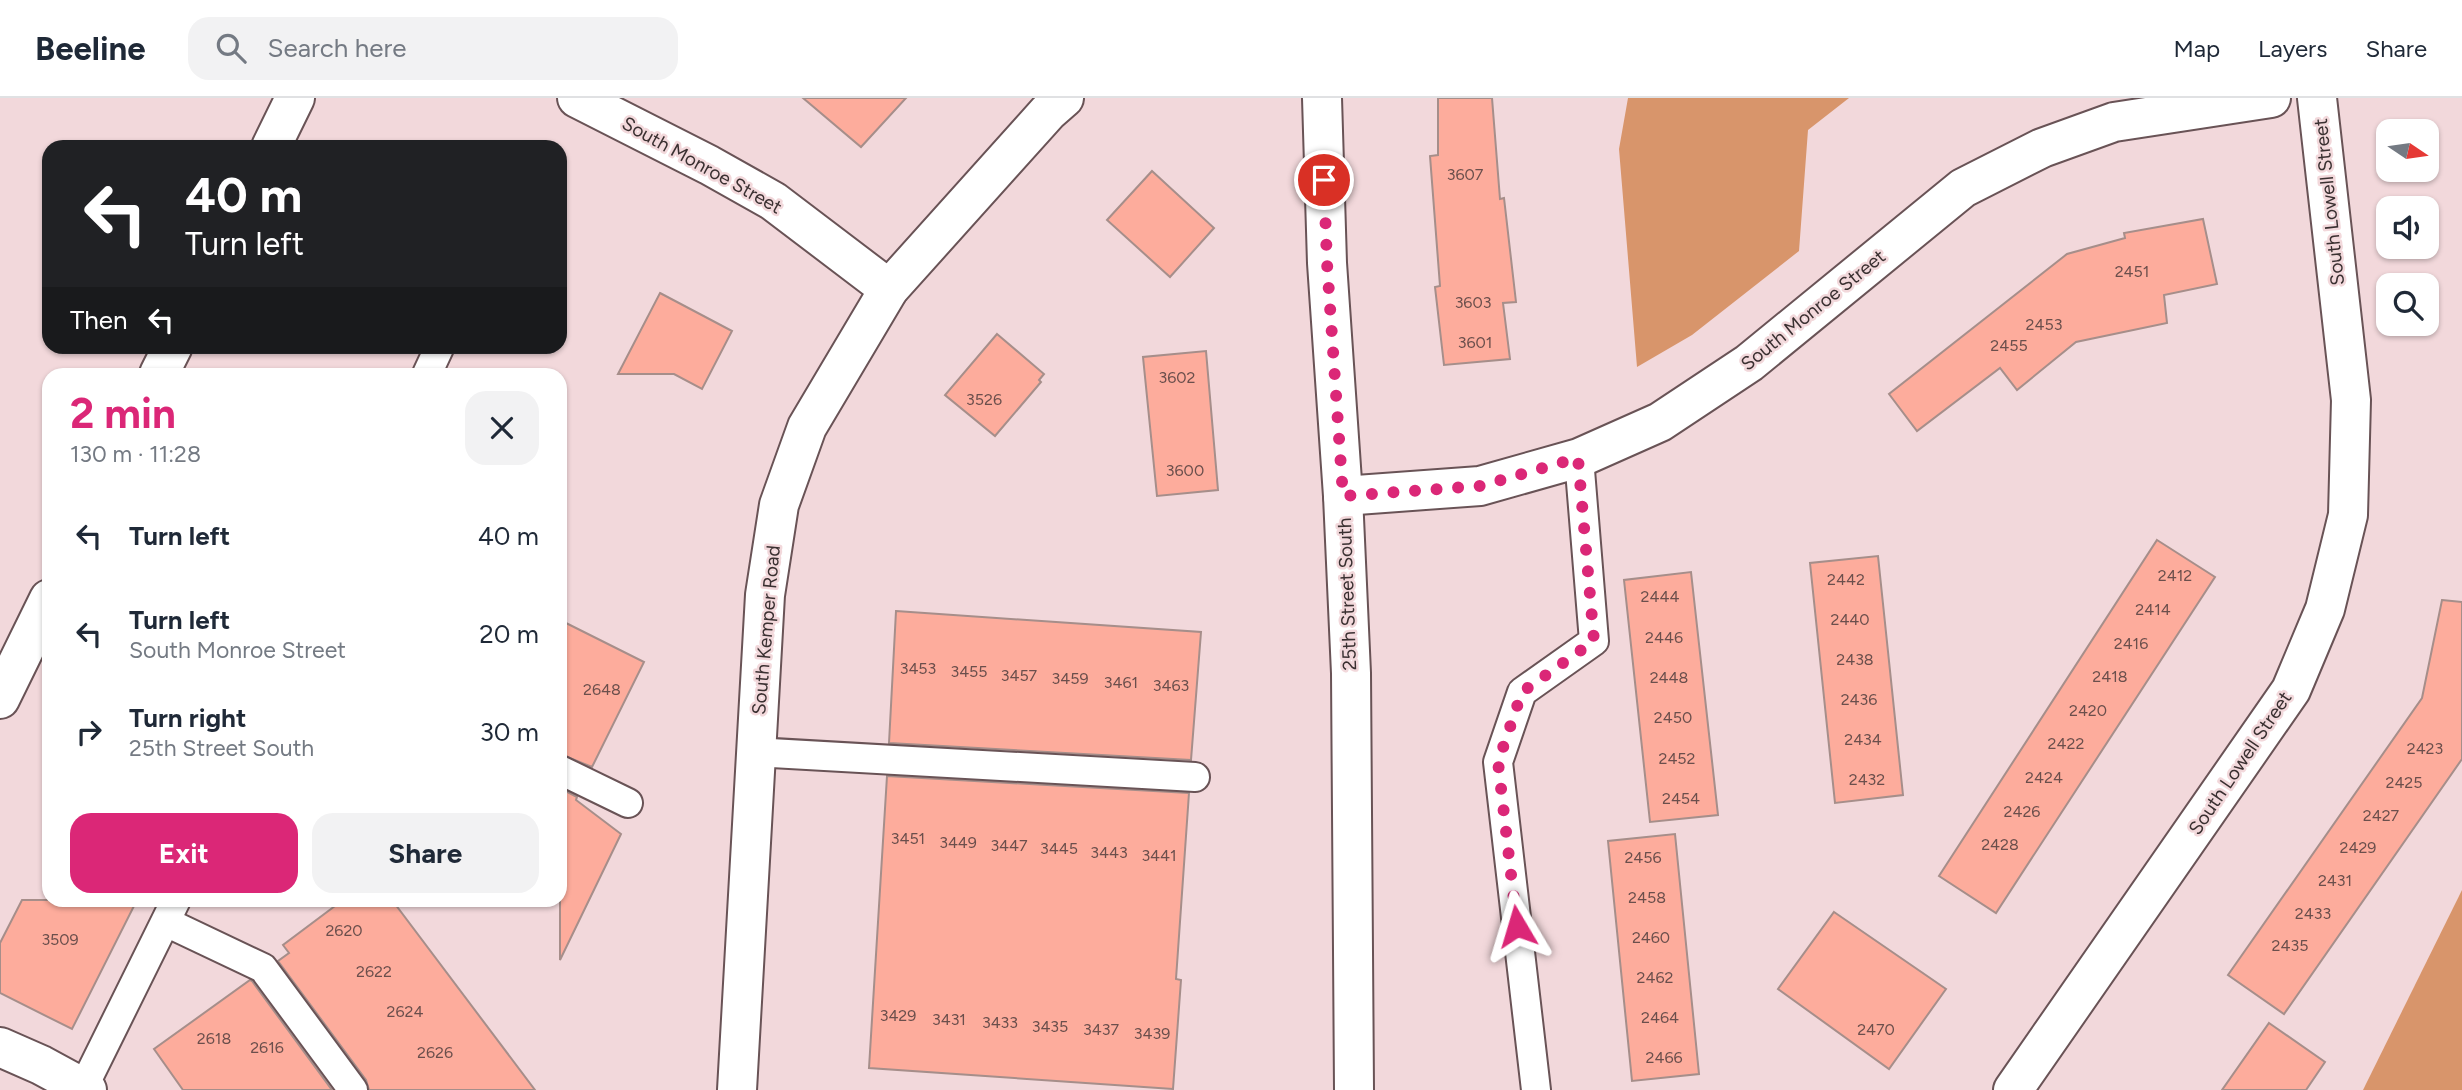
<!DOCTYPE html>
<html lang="en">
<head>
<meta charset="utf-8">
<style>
	body { margin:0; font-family:Figtree,sans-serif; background:#f2f2f3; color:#1f2937; height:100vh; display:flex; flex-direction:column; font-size:26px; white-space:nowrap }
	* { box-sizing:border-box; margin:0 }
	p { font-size:23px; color:#747a83 }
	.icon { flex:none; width:38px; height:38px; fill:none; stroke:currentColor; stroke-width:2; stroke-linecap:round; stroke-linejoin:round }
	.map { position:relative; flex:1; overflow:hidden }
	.side { position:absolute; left:42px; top:270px; width:525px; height:539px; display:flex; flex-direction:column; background:#fff; border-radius:21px; box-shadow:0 2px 5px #0004 }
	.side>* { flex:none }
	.hud { position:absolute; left:42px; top:42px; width:525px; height:214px; border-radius:21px; box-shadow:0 2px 5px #0004; background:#202124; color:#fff; overflow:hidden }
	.needle { width:46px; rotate:103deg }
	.controls { position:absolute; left:2376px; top:21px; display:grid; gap:14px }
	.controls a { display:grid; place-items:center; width:63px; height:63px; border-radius:14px; background:#fff; box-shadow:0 2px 5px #0004; font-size:35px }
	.pin { position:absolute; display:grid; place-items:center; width:60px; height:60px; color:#fff; margin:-30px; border:4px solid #fff; border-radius:50%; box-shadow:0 2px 7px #0007 }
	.me { position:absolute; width:77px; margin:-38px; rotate:353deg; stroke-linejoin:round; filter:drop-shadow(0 0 5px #0008) }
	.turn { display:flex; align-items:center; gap:24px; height:147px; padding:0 28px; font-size:32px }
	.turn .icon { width:91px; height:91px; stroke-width:2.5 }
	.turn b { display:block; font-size:49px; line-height:60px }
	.then { display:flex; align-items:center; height:66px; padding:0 28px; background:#0003; gap:14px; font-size:26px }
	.round { display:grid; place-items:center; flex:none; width:74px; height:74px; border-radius:21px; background:#f2f2f3 }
	.head { display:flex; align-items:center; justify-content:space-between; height:119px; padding:0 28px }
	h1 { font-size:42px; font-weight:700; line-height:52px; color:#db2777 }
	.cta { display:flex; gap:14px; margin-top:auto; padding:14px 28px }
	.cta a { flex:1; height:80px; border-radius:21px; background:#db2777; color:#fff; font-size:28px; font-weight:700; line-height:80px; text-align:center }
	.cta a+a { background:#f2f2f3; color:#1f2937 }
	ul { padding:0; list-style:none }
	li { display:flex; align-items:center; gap:21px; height:98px; padding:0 28px }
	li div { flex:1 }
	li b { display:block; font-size:26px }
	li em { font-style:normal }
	header { display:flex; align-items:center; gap:42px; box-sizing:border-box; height:98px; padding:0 35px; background:#fff; border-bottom:2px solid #e0e1e3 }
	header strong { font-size:33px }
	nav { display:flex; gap:38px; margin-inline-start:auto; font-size:24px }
	.search { width:490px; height:63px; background:#f2f2f3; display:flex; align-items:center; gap:18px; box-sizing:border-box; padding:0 24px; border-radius:21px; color:#747a83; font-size:26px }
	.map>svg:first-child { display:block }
	.forest { fill:#d8956b }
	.building { fill:#fdac9c; stroke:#a68e8a; stroke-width:2 }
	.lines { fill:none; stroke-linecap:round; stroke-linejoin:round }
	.lane-casing { stroke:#695356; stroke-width:32 }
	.street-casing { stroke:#695356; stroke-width:42 }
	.lane { stroke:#fff; stroke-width:28 }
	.street { stroke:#fff; stroke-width:38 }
	.route { stroke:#db2777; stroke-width:12; stroke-dasharray:0 21.6 }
	.labels { text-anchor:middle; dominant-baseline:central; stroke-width:5; stroke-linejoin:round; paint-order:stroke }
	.number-label { font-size:16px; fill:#6b4f4c }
	.street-label { font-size:19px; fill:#3a3031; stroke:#f2d8db }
</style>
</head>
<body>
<header>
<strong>Beeline</strong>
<div class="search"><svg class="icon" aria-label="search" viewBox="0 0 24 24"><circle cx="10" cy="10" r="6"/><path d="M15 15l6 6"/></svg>Search here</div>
<nav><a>Map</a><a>Layers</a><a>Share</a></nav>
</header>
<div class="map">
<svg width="2462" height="992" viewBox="0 0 2462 992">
	<rect width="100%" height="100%" fill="#f2d8db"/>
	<g class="forest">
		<polygon points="1628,0 1849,0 1808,32 1799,153 1692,237 1637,269 1619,51"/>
		<polygon points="2462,792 2462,992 2363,992"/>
	</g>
	<g class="building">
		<polygon points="803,0 906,0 861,49"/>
		<polygon points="1438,0 1492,0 1500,101 1504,100 1516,204 1503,205 1510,261 1444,267 1435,189 1440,188 1430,58 1438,57"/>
		<polygon points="1152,73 1214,130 1170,179 1107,122"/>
		<polygon points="2203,121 2217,186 2164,197 2167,225 2076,244 2017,292 2000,270 1917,333 1889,296 2067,156 2125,140 2124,135"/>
		<polygon points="660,195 732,233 702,291 674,276 618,276"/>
		<polygon points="997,236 1044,276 1039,282 1041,284 995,338 945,297"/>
		<polygon points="1206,253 1218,392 1157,398 1143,259"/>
		<polygon points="2157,442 2215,479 1996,815 1939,778"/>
		<polygon points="1878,458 1903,697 1835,705 1810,465"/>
		<polygon points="1691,474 1718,717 1650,724 1624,482"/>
		<polygon points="2442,502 2462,504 2462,661 2284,916 2228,877 2422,600"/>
		<polygon points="896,513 1201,534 1191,662 889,645"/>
		<polygon points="560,522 644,564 592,669 560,656"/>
		<polygon points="887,678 1189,695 1176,881 1181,882 1173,991 869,970"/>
		<polygon points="560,690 577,699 576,702 621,736 560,862"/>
		<polygon points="1675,736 1699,976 1632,983 1608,743"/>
		<polygon points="22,802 137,802 72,931 0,895 0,845"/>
		<polygon points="343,802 392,802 535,992 369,992 366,982 278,863 289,855 283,847"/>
		<polygon points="1834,814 1946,891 1889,971 1778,891"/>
		<polygon points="250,882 252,883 332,992 183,992 154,951"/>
		<polygon points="2269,925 2325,964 2306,992 2222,992"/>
	</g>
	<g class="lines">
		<defs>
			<g id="lane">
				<polyline points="427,276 440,248"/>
				<polyline points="755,654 1195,679"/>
				<polyline points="560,672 628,705"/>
				<polyline points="166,824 263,870 353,992"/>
				<polyline points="84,988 176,802"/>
				<polyline points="1536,992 1498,664 1522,594 1594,543 1579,360"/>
			</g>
			<g id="street">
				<polyline points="577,0 709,67 773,103 889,191"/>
				<polyline points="1322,0 1327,165 1343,398 1351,575 1354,992"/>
				<polyline points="271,49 295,0"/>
				<polyline points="159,276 173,248"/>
				<polyline points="1343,398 1480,388 1579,360 1660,324 1749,265 1963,90 2042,50 2114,24 2271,0"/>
				<polyline points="0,601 49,501"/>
				<polyline points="0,949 41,967 87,992"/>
				<polyline points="737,992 765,497 779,407 807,329 889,191 1048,14 1064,0"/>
				<polyline points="2013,992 2291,592 2325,511 2348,417 2351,302 2317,0"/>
			</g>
		</defs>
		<use href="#lane" class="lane-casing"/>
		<use href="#street" class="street-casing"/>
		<use href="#lane" class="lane"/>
		<use href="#street" class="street"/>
	</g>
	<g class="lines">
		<polyline class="route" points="1324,82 1327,165 1343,398 1480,388 1578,360 1594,543 1522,594 1498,664 1517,828"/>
	</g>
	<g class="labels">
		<g class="number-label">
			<text x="1465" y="76">3607</text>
			<text x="2132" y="173">2451</text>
			<text x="1473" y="204">3603</text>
			<text x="2044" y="226">2453</text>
			<text x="1475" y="244">3601</text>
			<text x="2009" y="247">2455</text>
			<text x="1177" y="279">3602</text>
			<text x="984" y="301">3526</text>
			<text x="1185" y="372">3600</text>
			<text x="2175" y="477">2412</text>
			<text x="1846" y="481">2442</text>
			<text x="1660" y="498">2444</text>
			<text x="2153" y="511">2414</text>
			<text x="1850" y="521">2440</text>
			<text x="1664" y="539">2446</text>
			<text x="2131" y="545">2416</text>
			<text x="1855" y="561">2438</text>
			<text x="918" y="570">3453</text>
			<text x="969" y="573">3455</text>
			<text x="1019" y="577">3457</text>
			<text x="2110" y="578">2418</text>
			<text x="1669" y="579">2448</text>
			<text x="1070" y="580">3459</text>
			<text x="1121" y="584">3461</text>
			<text x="1171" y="587">3463</text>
			<text x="602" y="591">2648</text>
			<text x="1859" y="601">2436</text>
			<text x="2088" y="612">2420</text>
			<text x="1673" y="619">2450</text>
			<text x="1863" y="641">2434</text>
			<text x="2066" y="645">2422</text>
			<text x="2425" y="650">2423</text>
			<text x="1677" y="660">2452</text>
			<text x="2044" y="679">2424</text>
			<text x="1867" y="681">2432</text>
			<text x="2404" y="684">2425</text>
			<text x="1681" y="700">2454</text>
			<text x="2022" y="713">2426</text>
			<text x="2381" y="717">2427</text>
			<text x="908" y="740">3451</text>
			<text x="958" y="744">3449</text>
			<text x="2000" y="746">2428</text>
			<text x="1009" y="747">3447</text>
			<text x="2358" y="749">2429</text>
			<text x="1059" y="750">3445</text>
			<text x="1109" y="754">3443</text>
			<text x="1159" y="757">3441</text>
			<text x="1643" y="759">2456</text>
			<text x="2335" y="782">2431</text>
			<text x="1647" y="799">2458</text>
			<text x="2313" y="815">2433</text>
			<text x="344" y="832">2620</text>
			<text x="1651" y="839">2460</text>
			<text x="60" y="841">3509</text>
			<text x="2290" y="847">2435</text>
			<text x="374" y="873">2622</text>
			<text x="1655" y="879">2462</text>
			<text x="405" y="913">2624</text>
			<text x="898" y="917">3429</text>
			<text x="1660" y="919">2464</text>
			<text x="949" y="921">3431</text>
			<text x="1000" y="924">3433</text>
			<text x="1050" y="928">3435</text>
			<text x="1101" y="931">3437</text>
			<text x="1876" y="931">2470</text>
			<text x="1152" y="935">3439</text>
			<text x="214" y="940">2618</text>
			<text x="267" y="949">2616</text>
			<text x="435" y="954">2626</text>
			<text x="1664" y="959">2466</text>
		</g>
		<g class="street-label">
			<text transform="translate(702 67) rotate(29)">South Monroe Street</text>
			<text transform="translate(2329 104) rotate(-96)">South Lowell Street</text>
			<text transform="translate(1813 212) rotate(-39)">South Monroe Street</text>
			<text transform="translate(1347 496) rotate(-92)">25th Street South</text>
			<text transform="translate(766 532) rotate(-85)">South Kemper Road</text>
			<text transform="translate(2240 665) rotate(-56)">South Lowell Street</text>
		</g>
	</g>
</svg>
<div class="controls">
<a><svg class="needle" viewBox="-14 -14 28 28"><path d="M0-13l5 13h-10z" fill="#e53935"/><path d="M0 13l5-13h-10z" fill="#747a83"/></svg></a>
<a><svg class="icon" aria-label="sound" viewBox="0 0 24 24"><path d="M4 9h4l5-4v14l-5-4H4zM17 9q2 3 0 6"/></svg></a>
<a><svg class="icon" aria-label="search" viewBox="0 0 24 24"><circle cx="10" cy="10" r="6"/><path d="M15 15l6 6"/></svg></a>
</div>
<div class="pin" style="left:1324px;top:82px;background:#d93025"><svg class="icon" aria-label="arrive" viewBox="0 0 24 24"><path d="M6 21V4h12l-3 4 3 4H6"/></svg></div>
<svg class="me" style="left:1517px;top:828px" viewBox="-20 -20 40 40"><path d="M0-17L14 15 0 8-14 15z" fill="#db2777" stroke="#fff" stroke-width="4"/></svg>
<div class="hud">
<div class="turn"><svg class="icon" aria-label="left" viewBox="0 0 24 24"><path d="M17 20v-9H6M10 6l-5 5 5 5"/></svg><div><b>40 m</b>Turn left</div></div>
<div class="then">Then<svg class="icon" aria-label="left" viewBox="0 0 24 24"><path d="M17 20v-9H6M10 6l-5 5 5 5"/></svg></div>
</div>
<section class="side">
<div class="head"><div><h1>2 min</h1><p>130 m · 11:28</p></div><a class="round"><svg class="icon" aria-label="close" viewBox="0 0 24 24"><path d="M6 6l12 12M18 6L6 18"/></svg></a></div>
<ul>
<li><svg class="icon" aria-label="left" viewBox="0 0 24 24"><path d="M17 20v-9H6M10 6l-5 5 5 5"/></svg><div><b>Turn left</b></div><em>40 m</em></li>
<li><svg class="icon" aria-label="left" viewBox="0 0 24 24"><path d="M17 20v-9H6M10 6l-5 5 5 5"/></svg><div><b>Turn left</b><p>South Monroe Street</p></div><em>20 m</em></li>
<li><svg class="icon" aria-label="right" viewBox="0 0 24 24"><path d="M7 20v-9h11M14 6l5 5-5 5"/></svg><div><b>Turn right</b><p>25th Street South</p></div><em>30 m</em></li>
</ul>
<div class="cta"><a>Exit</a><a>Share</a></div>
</section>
</div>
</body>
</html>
